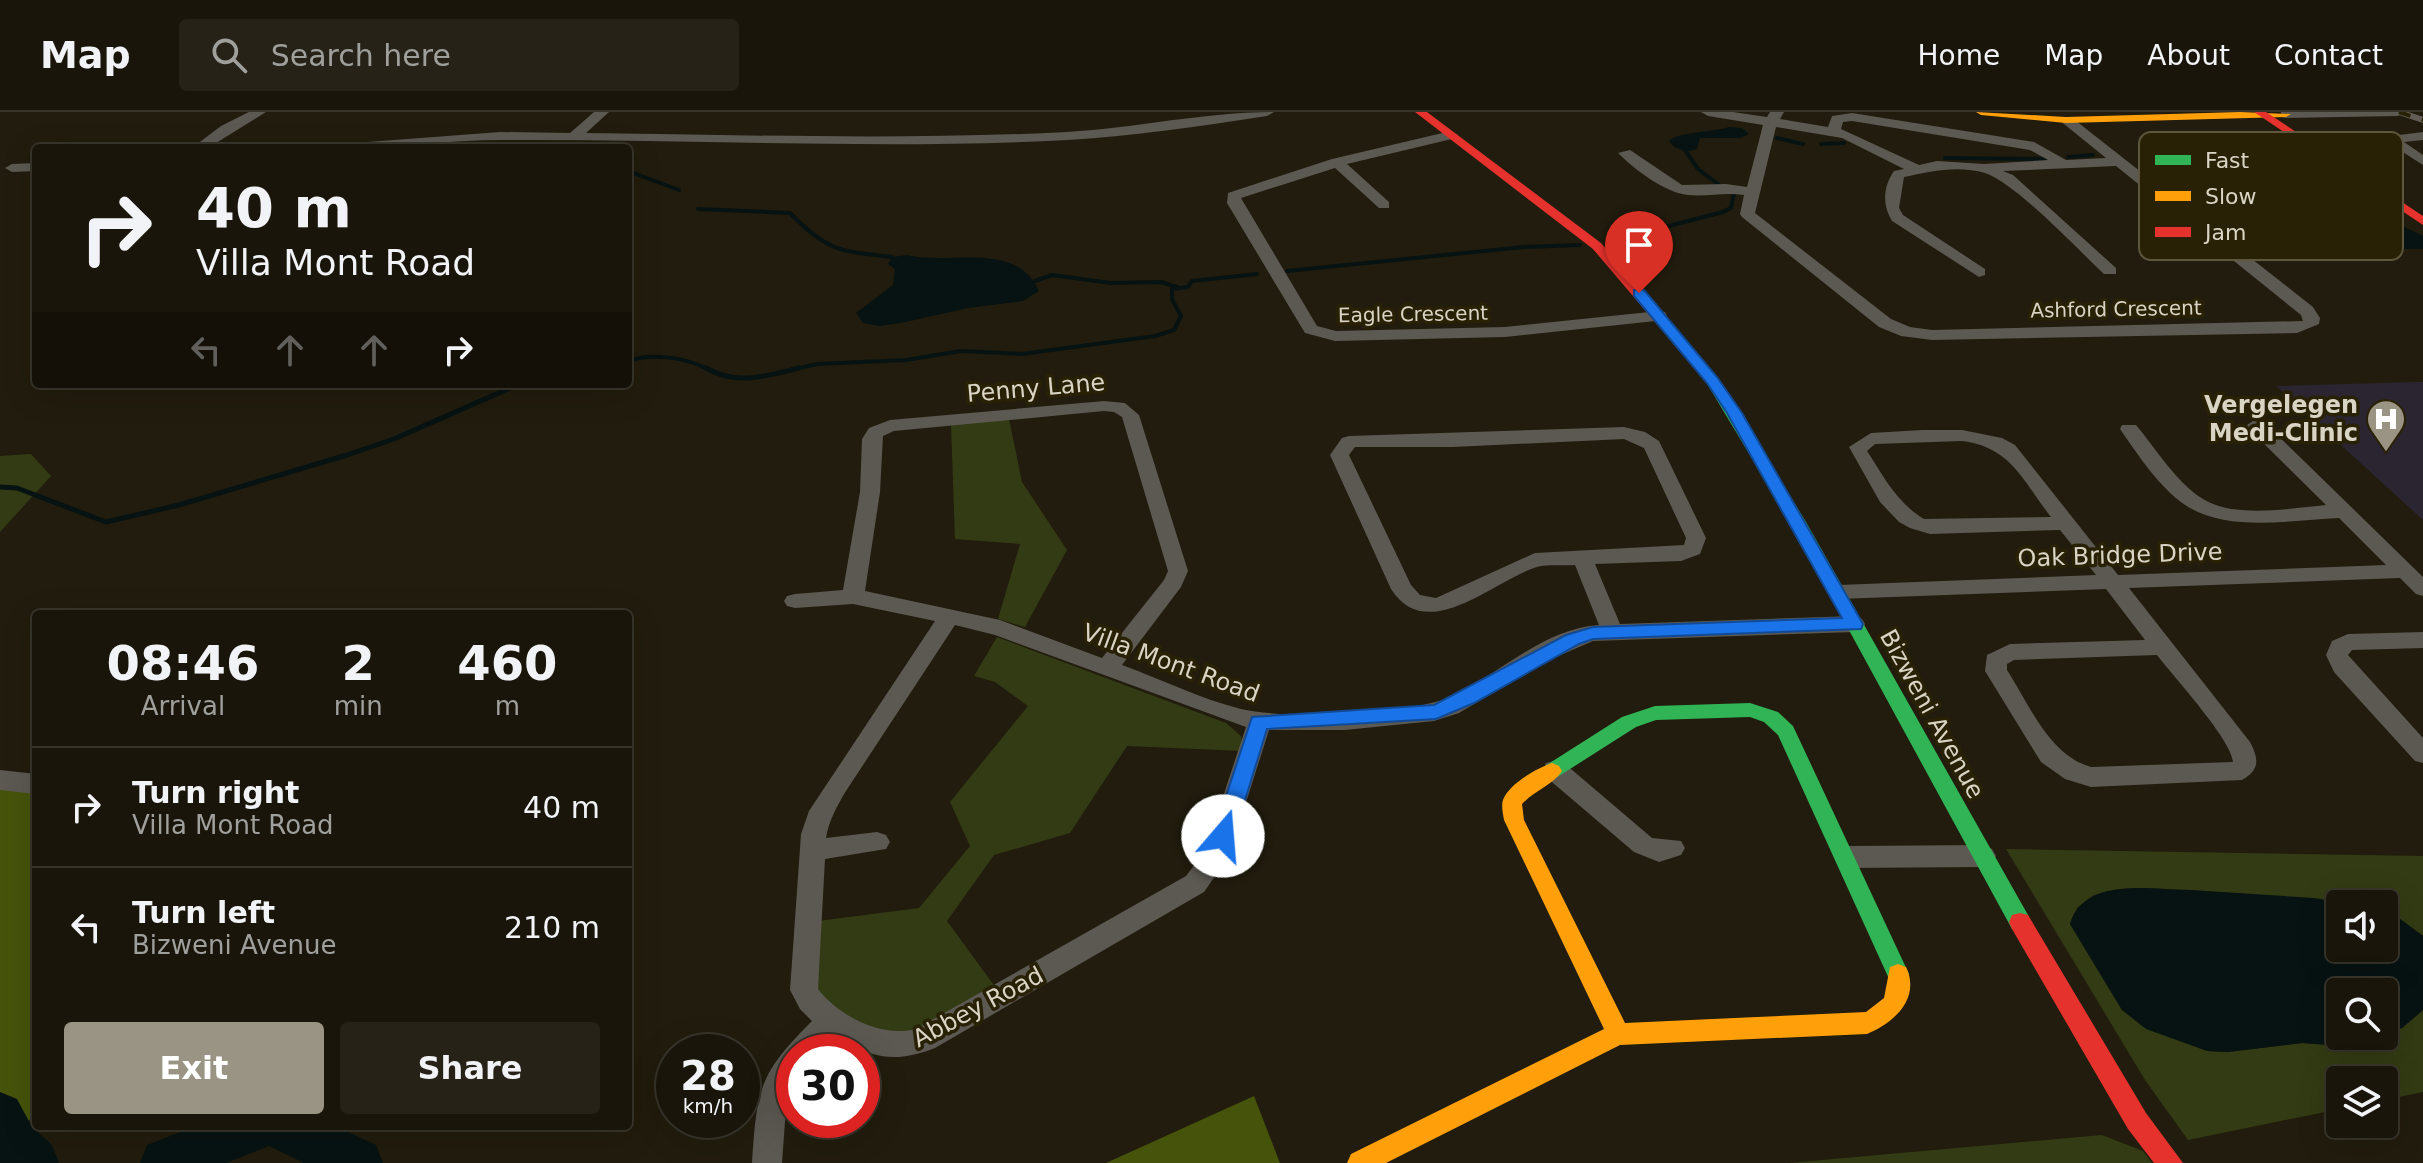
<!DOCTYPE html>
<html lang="en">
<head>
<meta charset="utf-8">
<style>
	body { margin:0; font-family:"DejaVu Sans",sans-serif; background:#262218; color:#f1f3f6; height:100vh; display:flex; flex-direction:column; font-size:30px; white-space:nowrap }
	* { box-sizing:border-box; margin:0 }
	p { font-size:26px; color:#9f9f9c }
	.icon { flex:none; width:44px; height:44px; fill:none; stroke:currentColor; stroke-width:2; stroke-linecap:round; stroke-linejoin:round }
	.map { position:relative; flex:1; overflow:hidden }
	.panel { position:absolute; left:32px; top:498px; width:600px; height:520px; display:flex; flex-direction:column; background:#19150a; border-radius:8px; box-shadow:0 8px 32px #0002,0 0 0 2px #37342b }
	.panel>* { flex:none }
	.banner { position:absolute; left:32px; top:32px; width:600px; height:244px; border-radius:8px; box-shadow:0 8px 32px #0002,0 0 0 2px #37342b; background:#19150a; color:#f1f3f6; overflow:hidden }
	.controls { position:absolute; left:2326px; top:778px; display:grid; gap:16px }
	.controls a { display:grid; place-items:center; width:72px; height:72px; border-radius:8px; background:#19150a; box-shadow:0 8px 32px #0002,0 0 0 2px #37342b; font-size:40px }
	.speed { position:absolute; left:656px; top:922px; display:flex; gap:16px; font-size:40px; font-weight:700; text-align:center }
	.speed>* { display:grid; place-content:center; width:104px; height:104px; border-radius:50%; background:#19150a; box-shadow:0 8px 32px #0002,0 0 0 2px #37342b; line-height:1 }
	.speed small { font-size:20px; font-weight:400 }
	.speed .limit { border:12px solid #d22; background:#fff; color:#111 }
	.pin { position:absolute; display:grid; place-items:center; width:68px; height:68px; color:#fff; margin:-82px -34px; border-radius:50% 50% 50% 0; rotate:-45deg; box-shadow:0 0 8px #0007 }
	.pin .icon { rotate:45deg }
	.me { position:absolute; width:88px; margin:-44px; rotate:18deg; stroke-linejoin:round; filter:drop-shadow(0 0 6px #0008) }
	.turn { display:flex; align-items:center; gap:28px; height:168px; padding:0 32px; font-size:36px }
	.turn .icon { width:104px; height:104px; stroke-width:2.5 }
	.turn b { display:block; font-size:56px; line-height:68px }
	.lanes { display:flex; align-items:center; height:76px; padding:0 32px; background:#0003; justify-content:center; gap:40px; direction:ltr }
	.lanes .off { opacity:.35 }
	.eta { display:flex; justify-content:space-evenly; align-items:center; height:136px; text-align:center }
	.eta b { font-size:48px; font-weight:700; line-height:56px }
	.button { display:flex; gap:16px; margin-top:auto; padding:16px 32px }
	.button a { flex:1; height:92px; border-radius:8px; background:#999484; color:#fff; font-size:32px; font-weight:700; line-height:92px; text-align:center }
	.button a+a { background:#262218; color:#f1f3f6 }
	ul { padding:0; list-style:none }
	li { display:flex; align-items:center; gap:24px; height:120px; padding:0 32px; border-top:2px solid #37342b }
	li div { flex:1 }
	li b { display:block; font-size:30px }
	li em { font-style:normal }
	header { display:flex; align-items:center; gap:48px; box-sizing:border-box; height:112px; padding:0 40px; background:#19150a; border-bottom:2px solid #37342b }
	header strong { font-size:38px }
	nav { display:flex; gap:44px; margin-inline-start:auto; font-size:28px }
	.search { width:560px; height:72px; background:#262218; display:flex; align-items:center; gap:20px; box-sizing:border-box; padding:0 28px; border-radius:8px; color:#9f9f9c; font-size:30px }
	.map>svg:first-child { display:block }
	.medical { fill:#2a2530 }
	.green { fill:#323b13 }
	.forest { fill:#45530b }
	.water { fill:#071312 }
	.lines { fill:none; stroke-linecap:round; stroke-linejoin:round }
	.stream-far1 { stroke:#071312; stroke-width:4 }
	.stream { stroke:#071312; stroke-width:5 }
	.river { fill:#071312; fill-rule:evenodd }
	.street { fill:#5c5852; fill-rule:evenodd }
	.fast { fill:#30b455; fill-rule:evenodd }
	.slow { fill:#ff9f0a; fill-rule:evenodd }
	.jam { fill:#e5322d; fill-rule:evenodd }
	.rail-casing { stroke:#615d54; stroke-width:6 }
	.rail { stroke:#292105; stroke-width:4; stroke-dasharray:12; stroke-linecap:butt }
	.route { fill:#1a73e8; stroke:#114b97; stroke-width:2 }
	.labels { text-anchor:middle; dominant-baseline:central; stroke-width:7; stroke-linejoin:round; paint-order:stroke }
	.far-street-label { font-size:20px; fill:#d9d4c4; stroke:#292105 }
	.street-label { font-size:24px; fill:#d9d4c4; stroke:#292105 }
	.poi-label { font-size:24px; font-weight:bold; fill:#d9d4c4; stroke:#292105; text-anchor:end }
	.key { fill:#292105; stroke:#5e573e; stroke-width:2 }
	.key-label { font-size:22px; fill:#d9d4c4 }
</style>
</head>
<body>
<header>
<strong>Map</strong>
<div class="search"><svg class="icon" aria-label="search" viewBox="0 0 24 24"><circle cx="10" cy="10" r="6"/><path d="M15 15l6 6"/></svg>Search here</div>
<nav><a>Home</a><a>Map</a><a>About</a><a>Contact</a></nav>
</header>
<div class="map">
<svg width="2423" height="1051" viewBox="0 0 2423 1051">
	<rect width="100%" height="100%" fill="#211c0d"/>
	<polygon class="medical" points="2423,270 2423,408 2276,274 2415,270"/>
	<g class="green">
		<polygon points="1009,307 1022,370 1067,438 1025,515 998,507 1020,432 955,427 951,313"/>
		<polygon points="31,342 51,364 0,420 0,344"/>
		<polygon points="997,525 1226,611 1241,624 1243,639 1127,634 1070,721 994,743 947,809 996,876 913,923 878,923 820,886 815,868 818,809 919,796 970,734 950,690 1028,594 995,570 974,564"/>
		<polygon points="2006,737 2423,744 2423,824 2400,807 2384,799 2384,792 2190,778 2124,778 2094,783 2077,796 2070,812 2122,898 2207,939 2228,940 2302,931 2330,933 2363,928 2402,916 2423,898 2423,980 2384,988 2384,968 2340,968 2340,997 2188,1028 2145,968"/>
		<polygon points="2102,1023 2143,1039 2152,1051 1789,1051"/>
	</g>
	<g class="forest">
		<polygon points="0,675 36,681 36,1003 0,1030"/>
		<polygon points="1254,984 1280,1051 1106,1051"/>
	</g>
	<g class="water">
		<path d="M 1729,15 L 1742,16 L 1749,22 L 1741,26 L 1700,26 L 1697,37 C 1687,41 1675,38 1669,29 C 1677,20 1714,20 1729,15 Z"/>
		<polygon points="2379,110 2394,110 2423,124 2423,137 2377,137 2362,126 2348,122 2359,121"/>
		<path d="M 907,143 C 950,154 1015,127 1039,179 L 1023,189 L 968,196 L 901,211 L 880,214 L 863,211 L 856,201 L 893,173 L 895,157 L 888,152 L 892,145 Z"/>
		<path d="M 2190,778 L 2314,786 L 2350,792 L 2340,792 L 2340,836 L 2384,836 L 2384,799 L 2400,807 L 2423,824 L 2423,898 L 2402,916 L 2384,922 L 2384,880 L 2340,880 L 2340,924 L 2377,924 L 2330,933 L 2302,931 L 2228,940 L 2207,939 L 2146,917 L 2122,898 L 2070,812 C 2084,764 2152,778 2190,778 Z"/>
	</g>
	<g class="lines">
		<g class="stream-far1">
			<polyline points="1777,26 1803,32"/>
			<polyline points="1821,32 1844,31"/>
			<polyline points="1685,38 1698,57 1718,72"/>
			<polyline points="2068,45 2093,43"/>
			<polyline points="1945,46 2045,47"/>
			<polyline points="628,59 679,78"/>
			<path d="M 698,97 L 790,101 C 828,140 840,139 892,145"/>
			<polyline points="1614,128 1723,100 1731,96 1734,81"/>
			<polyline points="1287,159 1524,135 1580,133"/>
			<polyline points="1035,169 1052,163 1111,171 1161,170 1177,175"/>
			<path d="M 628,249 C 653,240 687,246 710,258"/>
			<polyline points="791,258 817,252 906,248 961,239 1022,242 1155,224 1174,218 1181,204 1172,187 1172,177 1188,175 1192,169 1257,162"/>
		</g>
		<g class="stream">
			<path d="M 706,256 C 737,274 766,264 799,256"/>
			<polyline points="0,375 17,376 106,410 179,393 347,343 394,327 519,272"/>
		</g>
		<g class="river">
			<polygon points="0,980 17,987 32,1015 52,1033 59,1051 0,1051"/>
			<polygon points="196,1014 335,1014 376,1033 383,1051 304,1051 269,1034 226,1051 140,1051 147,1033"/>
		</g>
		<g class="street">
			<polygon points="249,0 266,0 208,36 192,36 221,14"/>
			<path d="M 594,0 L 609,0 L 586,21 C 746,23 907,28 1067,20 C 1136,16 1205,0 1274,0 L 1267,4 C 1201,14 1135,24 1068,28 C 880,38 692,27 504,28 C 447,28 391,36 334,36 L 341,32 L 500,20 L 570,21 Z"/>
			<path d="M 1701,0 L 1733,0 L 1767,5 L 1770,0 L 1784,0 L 1780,7 L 1828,15 L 1832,4 L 1852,1 L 2034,30 L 2066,48 L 2106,46 L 2059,8 L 2071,5 L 2313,195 L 2320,206 L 2319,212 L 2297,221 L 1932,228 L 1901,224 L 1879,215 L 1742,105 L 1740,102 L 1744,83 C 1725,80 1707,85 1688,83 C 1665,81 1634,57 1618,41 L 1630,38 L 1682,73 L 1726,72 L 1747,75 L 1763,13 L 1708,4 ZM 1852,9 L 2030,38 L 2048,48 L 1984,52 L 1937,49 L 1919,53 L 1841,17 L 1843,10 ZM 1776,15 L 1842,26 L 1904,57 L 1894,59 C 1883,75 1882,93 1892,109 L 1979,165 L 1985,163 L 1985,157 L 1903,103 L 1899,96 L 1904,65 C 1930,59 1959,53 1985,61 C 2017,72 2077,137 2104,162 L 2116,162 L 2116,156 L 2013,63 L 2003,59 L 2116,54 L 2301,203 L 2303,209 L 1932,218 L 1910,215 L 1891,207 L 1755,101 Z"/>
			<polygon points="2281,0 2405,0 2398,4 2286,6 2281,5"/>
			<polygon points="1451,19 1458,23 1456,26 1347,52 1389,90 1389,96 1379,96 1335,56 1241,86 1317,214 1336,219 1505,215 1659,199 1665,200 1667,204 1665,208 1505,225 1335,229 1305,221 1227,91 1228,81 1332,47"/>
			<polygon points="2423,20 2423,28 2404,30 2423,43 2423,53 2384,28 2391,24"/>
			<polygon points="36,51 36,59 12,60 5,56 12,52"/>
			<path d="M 1104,289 L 1125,291 L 1139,303 L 1188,459 L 1181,475 L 1122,553 C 1161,567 1201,587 1241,597 C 1288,608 1416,603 1458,582 C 1501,559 1547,516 1599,513 L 1575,453 C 1563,454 1548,452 1537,455 C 1494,468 1427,534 1391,477 L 1330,343 L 1342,326 L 1349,324 L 1624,315 L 1645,320 L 1659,329 L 1706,426 L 1700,442 L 1681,449 L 1595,452 L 1620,512 L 1854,504 L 1862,507 L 1865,512 L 1862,517 L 1854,520 L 1593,529 L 1547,549 L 1459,601 L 1434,609 L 1345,618 L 1269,618 L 1229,744 L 1204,780 L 935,936 C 894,952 872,946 835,924 L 820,940 L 794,940 L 794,970 L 786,996 L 782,1051 L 752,1051 C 757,976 759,962 812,909 L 800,897 L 790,878 L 801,722 L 809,699 L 935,509 L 853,492 L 795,496 L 787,494 L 784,489 L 787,484 L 795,482 L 843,478 L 860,380 L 862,327 L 869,316 L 890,308 ZM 1104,299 L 1114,300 L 1122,305 L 1168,459 L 1164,468 L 1102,546 L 1000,508 L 865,479 L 880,380 L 883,324 L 894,319 ZM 1624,327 L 1644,336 L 1686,426 L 1684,433 L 1535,441 L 1436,486 L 1420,483 L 1411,473 L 1349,343 L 1355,335 L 1453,335 ZM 955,513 L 995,523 L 1246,615 L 1205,739 L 1186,764 L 916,917 C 881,926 839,904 818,877 L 825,747 L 886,737 L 890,730 L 886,723 L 877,720 L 826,726 C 829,708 837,694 846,679 Z"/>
			<path d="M 2256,307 L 2263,309 L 2423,465 L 2423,484 L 2416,482 L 2400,466 L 2129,476 L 2250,630 C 2259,647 2260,658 2242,668 L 2091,675 L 2065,667 L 2041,650 L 1985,559 L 1987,543 L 2010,532 L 2145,528 L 2106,477 L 1838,487 L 1830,485 L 1827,480 L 1830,475 L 1838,473 L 2096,463 L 2060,418 L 1930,422 L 1910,416 L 1899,410 L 1880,390 L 1849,335 L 1871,321 L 1922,318 L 1962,318 L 2002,326 L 2015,333 L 2118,463 L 2386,453 L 2339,406 C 2292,408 2233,420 2190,396 C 2162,380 2138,343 2120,317 L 2122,313 L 2136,313 C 2156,337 2176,370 2203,387 C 2236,407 2290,396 2326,393 L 2249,317 L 2247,313 ZM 1962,329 C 2011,335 2022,368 2051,405 L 1924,407 C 1897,391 1884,365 1867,339 L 1875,332 ZM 2157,543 C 2173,564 2232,628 2233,650 L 2091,655 C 2049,643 2029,592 2007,558 L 2007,552 L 2014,548 Z"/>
			<polygon points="2423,520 2423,536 2352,538 2348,543 2423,626 2423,651 2415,649 2334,560 2326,543 2332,529 2348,522"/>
			<polygon points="1555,649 1564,651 1652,726 1681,729 1685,736 1681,743 1659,750 1634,740 1546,665 1543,658 1546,651"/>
			<polygon points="0,658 36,662 36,682 0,678"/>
			<polygon points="1983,733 1992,737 1996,744 1992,751 1983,755 1847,756 1838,752 1834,745 1838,738 1847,734"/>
		</g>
		<g class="fast">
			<polygon points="1700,250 1705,251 1719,268 1806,410 2028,803 2031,810 2028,817 2020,819 2012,817 1790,410 1706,270 1693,254"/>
			<polygon points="1750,591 1778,600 1793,614 1909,862 1906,869 1898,872 1890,869 1778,623 1764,610 1750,605 1656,608 1636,615 1559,664 1552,667 1545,664 1542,659 1545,654 1622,605 1655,594"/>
		</g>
		<g class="slow">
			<polygon points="1976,0 2066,5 2240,0 2291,2 2286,5 2066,11 1981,3"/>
			<path d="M 1552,651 L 1559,654 L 1562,659 C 1553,673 1534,679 1522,692 L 1524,708 L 1625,911 L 1866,900 L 1884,886 L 1890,855 L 1898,852 L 1906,855 C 1921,886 1894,911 1867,922 L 1620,933 L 1386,1051 L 1347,1051 L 1351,1042 L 1604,917 L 1504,708 C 1503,702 1501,693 1503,688 C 1509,672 1537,656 1552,651 Z"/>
		</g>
		<g class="jam">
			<polygon points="1415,0 1427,0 1601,131 1705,251 1705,257 1695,257 1593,137"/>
			<polygon points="2254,0 2266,0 2423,104 2423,113"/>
			<polygon points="2020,801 2028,803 2146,1001 2183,1051 2154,1051 2128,1017 2012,817 2009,810 2012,803"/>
		</g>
		<defs>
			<polyline id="rail" points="2399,0 2423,8"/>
		</defs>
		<use href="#rail" class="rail-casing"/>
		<use href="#rail" class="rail"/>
	</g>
	<polygon class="route" points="1634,178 1644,178 1717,265 1742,301 1863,512 1861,517 1593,527 1579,532 1474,591 1436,607 1267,617 1234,724 1231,730 1223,733 1216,730 1213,724 1252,605 1434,593 1566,523 1593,515 1842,506 1727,301 1707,271 1634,184"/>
	<defs>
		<symbol id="hospital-pin" viewBox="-11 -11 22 30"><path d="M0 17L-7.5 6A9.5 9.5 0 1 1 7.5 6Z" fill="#999484" stroke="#292105"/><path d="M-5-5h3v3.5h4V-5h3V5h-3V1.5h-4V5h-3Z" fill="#fff"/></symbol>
	</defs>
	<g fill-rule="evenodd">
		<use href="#hospital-pin" x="2364" y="285" width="44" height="60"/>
	</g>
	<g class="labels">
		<g class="far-street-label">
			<text transform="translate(2116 197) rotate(-1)">Ashford Crescent</text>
			<text transform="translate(1413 202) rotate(-1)">Eagle Crescent</text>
		</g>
		<g class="street-label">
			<text transform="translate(1036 276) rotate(-5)">Penny Lane</text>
			<text transform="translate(2120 443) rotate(-2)">Oak Bridge Drive</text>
			<text transform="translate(1171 551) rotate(20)">Villa Mont Road</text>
			<text transform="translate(1932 602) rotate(61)">Bizweni Avenue</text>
			<text transform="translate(978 895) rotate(-28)">Abbey Road</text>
		</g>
		<g class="poi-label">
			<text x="2358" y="293">Vergelegen<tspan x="2358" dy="28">Medi-Clinic</tspan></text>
		</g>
	</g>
	<rect x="2139" y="20" width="264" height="128" rx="12" class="key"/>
	<rect x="2155" y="43" width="36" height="10" fill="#30b455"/>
	<rect x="2155" y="79" width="36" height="10" fill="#ff9f0a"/>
	<rect x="2155" y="115" width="36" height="10" fill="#e5322d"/>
	<g class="key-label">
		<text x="2205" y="56">Fast</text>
		<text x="2205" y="92">Slow</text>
		<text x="2205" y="128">Jam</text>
	</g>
</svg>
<div class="controls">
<a><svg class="icon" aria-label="sound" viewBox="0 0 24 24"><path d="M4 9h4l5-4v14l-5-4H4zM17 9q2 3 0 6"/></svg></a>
<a><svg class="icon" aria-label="search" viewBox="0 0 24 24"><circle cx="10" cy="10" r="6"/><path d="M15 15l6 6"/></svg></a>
<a><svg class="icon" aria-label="layers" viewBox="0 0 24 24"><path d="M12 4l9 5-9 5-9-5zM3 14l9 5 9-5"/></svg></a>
</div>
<div class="speed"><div>28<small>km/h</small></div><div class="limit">30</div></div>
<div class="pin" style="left:1639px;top:181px;background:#d93025"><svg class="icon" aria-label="arrive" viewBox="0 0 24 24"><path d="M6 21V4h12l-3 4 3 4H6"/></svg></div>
<svg class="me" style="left:1223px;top:724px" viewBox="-20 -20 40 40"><circle r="19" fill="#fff"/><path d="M0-13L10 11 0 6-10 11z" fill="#1a73e8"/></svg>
<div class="banner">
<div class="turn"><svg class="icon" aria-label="right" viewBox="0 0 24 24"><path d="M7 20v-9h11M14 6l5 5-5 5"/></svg><div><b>40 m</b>Villa Mont Road</div></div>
<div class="lanes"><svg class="icon off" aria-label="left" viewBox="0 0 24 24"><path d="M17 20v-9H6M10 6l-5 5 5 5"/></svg><svg class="icon off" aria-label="ahead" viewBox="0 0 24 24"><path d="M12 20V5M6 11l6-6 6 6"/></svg><svg class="icon off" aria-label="ahead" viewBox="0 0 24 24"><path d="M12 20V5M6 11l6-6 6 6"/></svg><svg class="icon" aria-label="right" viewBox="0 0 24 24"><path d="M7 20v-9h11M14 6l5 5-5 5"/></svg></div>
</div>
<section class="panel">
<div class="eta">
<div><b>08:46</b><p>Arrival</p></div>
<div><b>2</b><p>min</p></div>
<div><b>460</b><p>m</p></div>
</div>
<ul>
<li><svg class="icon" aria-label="right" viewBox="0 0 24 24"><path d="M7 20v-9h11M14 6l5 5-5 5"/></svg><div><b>Turn right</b><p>Villa Mont Road</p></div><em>40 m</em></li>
<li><svg class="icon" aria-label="left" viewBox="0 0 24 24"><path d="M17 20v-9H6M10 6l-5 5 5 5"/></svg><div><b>Turn left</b><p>Bizweni Avenue</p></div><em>210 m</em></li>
</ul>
<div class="button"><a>Exit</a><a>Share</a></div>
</section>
</div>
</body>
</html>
